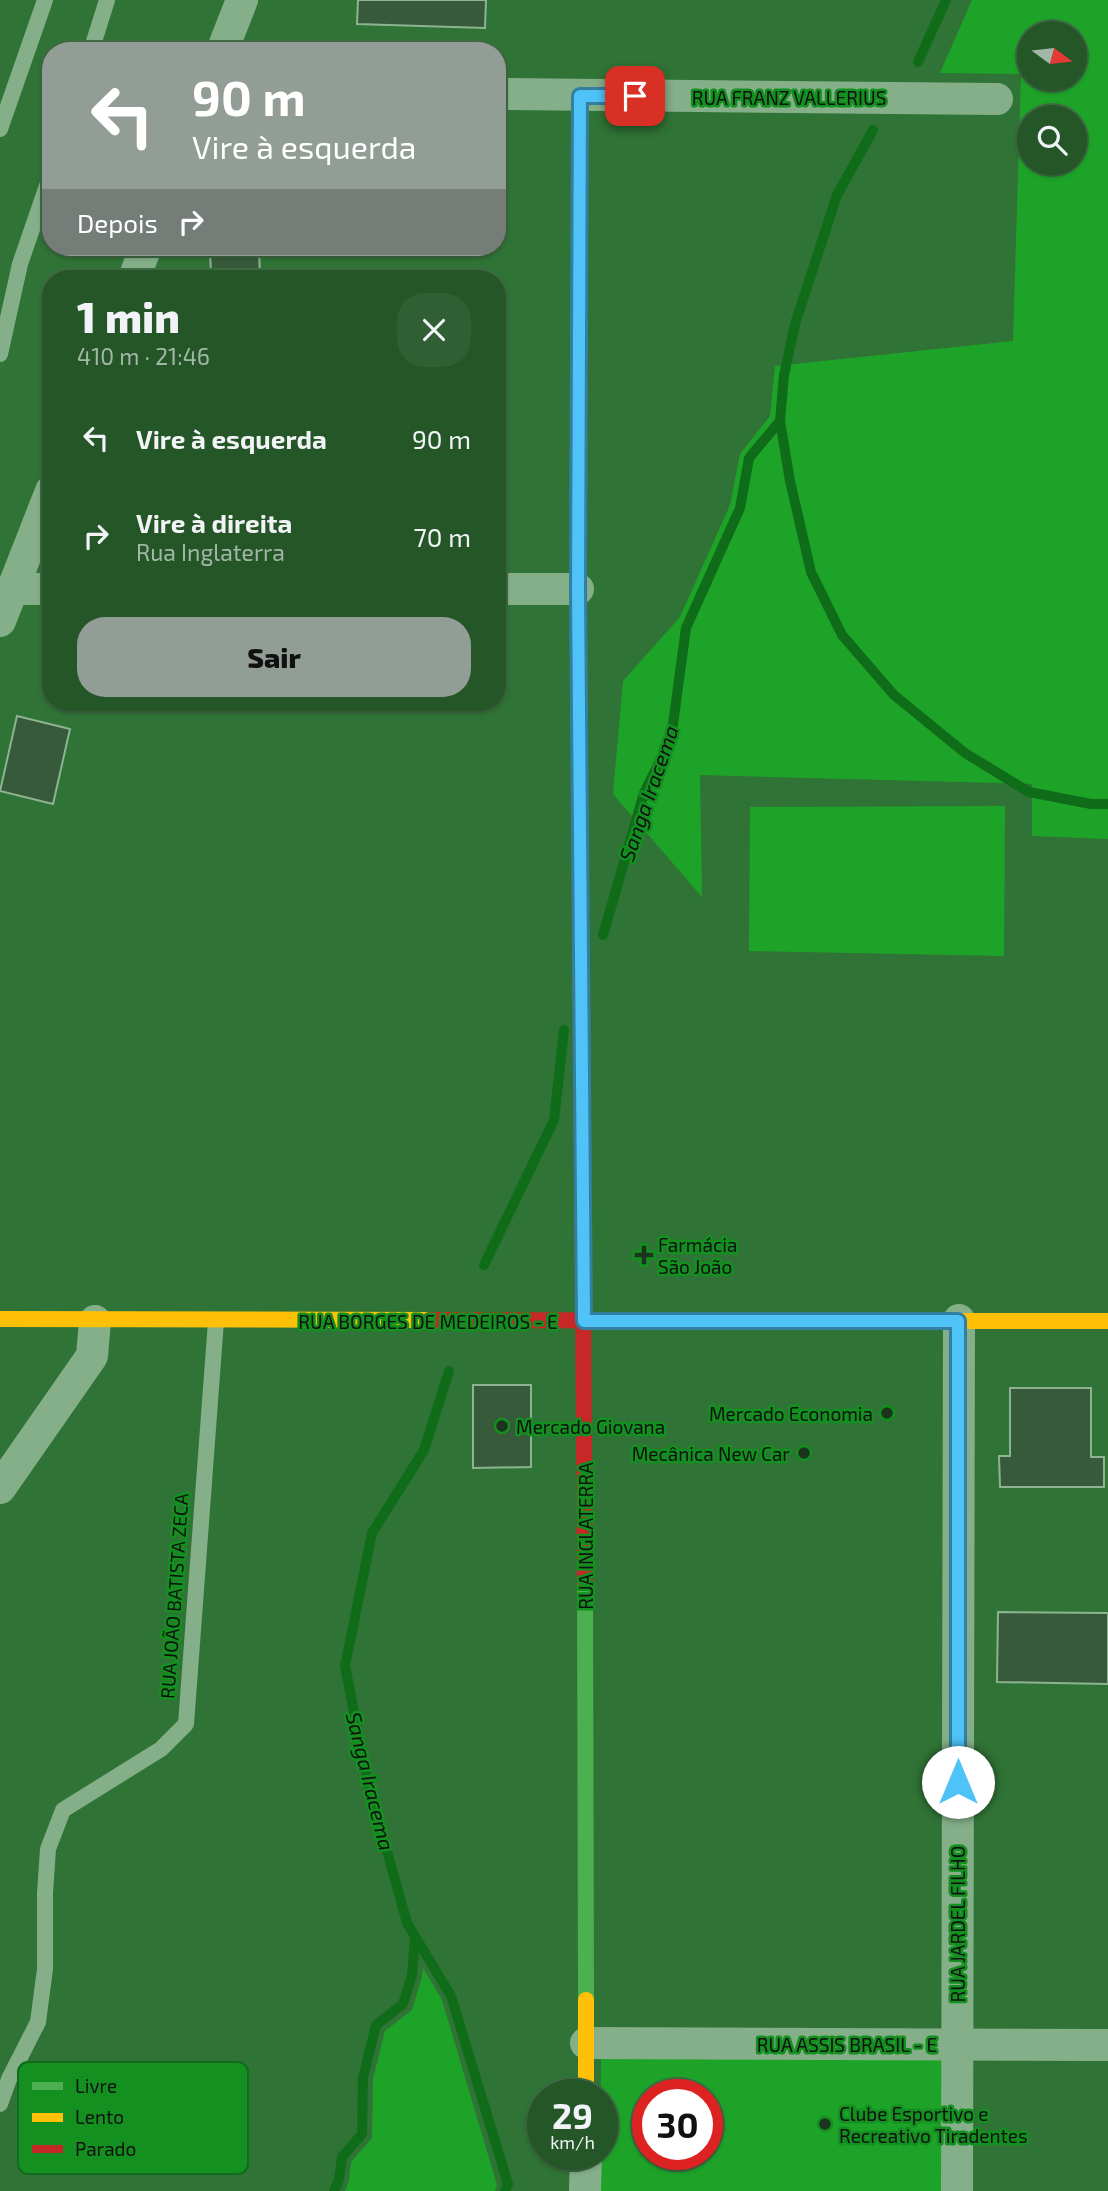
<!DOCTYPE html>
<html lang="pt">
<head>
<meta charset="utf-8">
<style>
	body { margin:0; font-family:"Exo 2",sans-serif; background:#305f34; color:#f1f3f6; height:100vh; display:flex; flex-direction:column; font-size:26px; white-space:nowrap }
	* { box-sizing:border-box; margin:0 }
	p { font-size:23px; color:#a3b7a8 }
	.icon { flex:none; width:38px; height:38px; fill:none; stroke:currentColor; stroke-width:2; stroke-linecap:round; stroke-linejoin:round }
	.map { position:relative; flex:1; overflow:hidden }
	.sheet { position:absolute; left:42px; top:270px; width:464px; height:441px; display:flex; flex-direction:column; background:#245628; border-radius:28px; box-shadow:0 2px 5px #0004,0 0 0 2px #416c45 }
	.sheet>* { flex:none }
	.guide { position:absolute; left:42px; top:42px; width:464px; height:214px; border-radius:28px; box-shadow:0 2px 5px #0004,0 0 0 2px #416c45; background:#919d95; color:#fff; overflow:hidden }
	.needle { width:46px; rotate:105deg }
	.tools { position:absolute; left:1017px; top:21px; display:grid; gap:14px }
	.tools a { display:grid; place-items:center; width:70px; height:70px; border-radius:50%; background:#245628; box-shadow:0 2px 5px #0004,0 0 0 2px #416c45; font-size:35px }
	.speed { position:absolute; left:527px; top:2079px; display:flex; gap:14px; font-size:35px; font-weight:700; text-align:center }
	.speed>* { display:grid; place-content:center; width:91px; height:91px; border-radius:50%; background:#245628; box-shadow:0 2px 5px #0004,0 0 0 2px #416c45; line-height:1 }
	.speed small { font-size:18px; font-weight:400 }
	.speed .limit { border:10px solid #d22; background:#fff; color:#111 }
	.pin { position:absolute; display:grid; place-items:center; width:60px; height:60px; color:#fff; margin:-30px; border-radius:14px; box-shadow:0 4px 10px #0006 }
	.me { position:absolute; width:77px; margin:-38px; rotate:0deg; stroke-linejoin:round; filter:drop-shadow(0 0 5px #0008) }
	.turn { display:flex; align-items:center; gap:24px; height:147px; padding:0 35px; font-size:32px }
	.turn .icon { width:91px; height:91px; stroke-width:2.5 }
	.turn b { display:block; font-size:49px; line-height:60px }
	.then { display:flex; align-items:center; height:66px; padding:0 35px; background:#0003; gap:14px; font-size:26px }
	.round { display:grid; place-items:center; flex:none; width:74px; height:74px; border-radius:28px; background:#305f34 }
	.overview { display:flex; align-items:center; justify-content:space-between; height:119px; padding:0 35px }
	h1 { font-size:42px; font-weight:800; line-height:52px }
	.button { display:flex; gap:14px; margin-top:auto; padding:14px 35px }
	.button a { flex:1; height:80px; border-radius:28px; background:#919d95; color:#111; font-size:28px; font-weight:800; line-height:80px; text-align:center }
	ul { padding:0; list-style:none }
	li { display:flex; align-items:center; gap:21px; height:98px; padding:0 35px }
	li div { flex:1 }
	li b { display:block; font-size:26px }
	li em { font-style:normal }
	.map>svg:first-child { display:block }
	.green { fill:#1ea329; fill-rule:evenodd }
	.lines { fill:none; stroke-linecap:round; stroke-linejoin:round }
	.stream { stroke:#0f6d19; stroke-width:10 }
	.building { fill:#375a3a; stroke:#8cb490; stroke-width:2 }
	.lane { stroke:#84af88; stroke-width:16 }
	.street { stroke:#84af88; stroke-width:32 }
	.fast { stroke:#4caf50; stroke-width:16 }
	.slow { stroke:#ffc107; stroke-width:16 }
	.jam { stroke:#c62828; stroke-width:16 }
	.route-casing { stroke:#337fa1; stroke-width:18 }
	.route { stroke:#4fc3f7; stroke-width:12 }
	.poi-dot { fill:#1c331e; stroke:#13901f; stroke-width:2.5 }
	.labels { text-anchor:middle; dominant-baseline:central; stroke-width:5; stroke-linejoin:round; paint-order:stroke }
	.street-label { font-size:19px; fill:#111; stroke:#13901f }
	.poi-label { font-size:19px; fill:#111; stroke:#13901f; text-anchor:start }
	.water-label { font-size:21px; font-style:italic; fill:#111; stroke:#13901f }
	.key { fill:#13901f; stroke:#126a1b; stroke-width:2 }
	.key-label { font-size:19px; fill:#111 }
</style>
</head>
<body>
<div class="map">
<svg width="1108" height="2191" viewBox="0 0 1108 2191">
	<rect width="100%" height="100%" fill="#307336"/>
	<g class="green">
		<path d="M 972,0 L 1108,0 L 1108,839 L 1032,836 L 1032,784 L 700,775 L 702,897 L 613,794 L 623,681 L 680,617 L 730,505 L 740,454 L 770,416 L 775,366 L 1013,341 L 1021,74 L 940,73 ZM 1029,33 L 1074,33 L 1074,79 L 1029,79 ZM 1029,117 L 1074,117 L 1074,163 L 1029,163 Z"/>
		<polygon points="1005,806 1004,956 749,951 750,807"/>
		<polygon points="423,1968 442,2000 497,2185 495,2191 345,2191 349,2181 351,2162 372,2138 373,2079 385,2031 412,2010 422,1977"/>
		<path d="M 601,2058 L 942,2060 L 942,2191 L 600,2191 ZM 648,2095 L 707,2095 L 707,2154 L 648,2154 Z"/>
	</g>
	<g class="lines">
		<g class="stream">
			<polyline points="918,62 946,0"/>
			<polyline points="873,130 837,195 795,324 784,375 780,421 790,481 811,572 842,635 894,695 965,753 1029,792 1091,804 1108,804"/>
			<polyline points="603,935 644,793 671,739 686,628 740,508 749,458 780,421"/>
			<polyline points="484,1265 554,1120 564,1030"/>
			<polyline points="449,1371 424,1450 372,1533 345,1666 368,1783 407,1923 451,1996 508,2184 505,2191"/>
			<polyline points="334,2191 339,2179 342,2157 362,2134 363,2078 376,2025 403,2004 412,1975 415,1937"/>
		</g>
	</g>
	<g class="building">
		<polygon points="358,0 486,0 485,28 357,24"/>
		<polygon points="210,247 259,247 260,278 211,278"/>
		<polygon points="17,716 70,729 53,804 0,791"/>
		<polygon points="473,1385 531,1385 531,1467 473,1468"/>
		<polygon points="1010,1388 1091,1388 1091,1457 1104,1457 1104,1487 1000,1487 999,1456 1010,1456"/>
		<polygon points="998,1612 1108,1613 1108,1684 997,1682"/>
	</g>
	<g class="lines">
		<g class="lane">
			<polyline points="91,51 107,0"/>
			<polyline points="0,129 45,0"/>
			<polyline points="0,354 20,264 51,174"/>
			<polyline points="0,2104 9,2079 38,2022 45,1969 45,1893 48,1849 63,1810 161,1749 186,1724 216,1321"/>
		</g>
		<g class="street">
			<polyline points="222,51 242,0"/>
			<polyline points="497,94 997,99"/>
			<polyline points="134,278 146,247"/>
			<polyline points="12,589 51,589"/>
			<polyline points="497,589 578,589"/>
			<polyline points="0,621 51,491"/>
			<polyline points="0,1488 92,1356 95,1321"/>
			<polyline points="586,2043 1108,2045"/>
			<polyline points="585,2191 586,2154"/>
			<polyline points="957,2191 959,1320"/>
		</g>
		<g class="fast">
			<polyline points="578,478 580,96"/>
			<polyline points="585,1581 586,2000"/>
		</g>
		<g class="slow">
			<polyline points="578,478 581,1016"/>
			<polyline points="0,1319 430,1320"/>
			<polyline points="953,1321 1108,1321"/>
			<polyline points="586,2000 586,2095"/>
		</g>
		<g class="jam">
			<polyline points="581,1016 585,1581"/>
			<polyline points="430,1320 953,1321"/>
		</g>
	</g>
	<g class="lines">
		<defs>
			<polyline id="route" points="635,96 580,96 578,589 584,1321 958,1321 958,1782"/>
		</defs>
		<use href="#route" class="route-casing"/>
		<use href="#route" class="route"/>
	</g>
	<g class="poi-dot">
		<path d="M640.5 1244.5h7v7h7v7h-7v7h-7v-7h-7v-7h7z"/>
		<circle cx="887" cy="1413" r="7"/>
		<circle cx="502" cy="1426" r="7"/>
		<circle cx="804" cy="1453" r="7"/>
		<circle cx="825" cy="2124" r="7"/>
	</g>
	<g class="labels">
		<g class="street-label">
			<text x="789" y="97">RUA FRANZ VALLERIUS</text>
			<text x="428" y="1321">RUA BORGES DE MEDEIROS - E</text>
			<text transform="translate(585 1536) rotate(-90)">RUA INGLATERRA</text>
			<text transform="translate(174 1596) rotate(-86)">RUA JOÃO BATISTA ZECA</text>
			<text transform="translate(957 1924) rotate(-90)">RUA JARDEL FILHO</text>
			<text x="847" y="2044">RUA ASSIS BRASIL - E</text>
		</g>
		<g class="poi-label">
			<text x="658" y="1244">Farmácia<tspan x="658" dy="22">São João</tspan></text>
			<text x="873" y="1413" text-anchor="end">Mercado Economia</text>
			<text x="516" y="1426">Mercado Giovana</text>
			<text x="790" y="1453" text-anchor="end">Mecânica New Car</text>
			<text x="839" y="2113">Clube Esportivo e<tspan x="839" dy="22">Recreativo Tiradentes</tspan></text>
		</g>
		<g class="water-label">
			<text transform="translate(648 793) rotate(-71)">Sanga Iracema</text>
			<text transform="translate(371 1781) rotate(76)">Sanga Iracema</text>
		</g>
	</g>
	<rect x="18" y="2062" width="230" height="112" rx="10" class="key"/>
	<rect x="32" y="2082" width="31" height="8" fill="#4caf50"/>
	<rect x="32" y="2113" width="31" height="9" fill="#ffc107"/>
	<rect x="32" y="2145" width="31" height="8" fill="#c62828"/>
	<g class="key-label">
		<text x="75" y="2093">Livre</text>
		<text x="75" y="2124">Lento</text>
		<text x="75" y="2156">Parado</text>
	</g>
</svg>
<div class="tools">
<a><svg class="needle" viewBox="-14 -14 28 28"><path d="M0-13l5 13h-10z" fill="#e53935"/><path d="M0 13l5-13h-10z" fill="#a3b7a8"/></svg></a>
<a><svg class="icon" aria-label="search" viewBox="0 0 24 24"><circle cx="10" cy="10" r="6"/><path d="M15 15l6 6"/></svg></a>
</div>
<div class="speed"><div>29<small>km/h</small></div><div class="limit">30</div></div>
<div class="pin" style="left:635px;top:96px;background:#d93025"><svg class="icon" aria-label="arrive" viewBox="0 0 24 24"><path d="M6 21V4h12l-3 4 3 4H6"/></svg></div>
<svg class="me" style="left:958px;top:1782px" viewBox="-20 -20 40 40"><circle r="19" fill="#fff"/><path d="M0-13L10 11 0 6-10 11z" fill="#4fc3f7"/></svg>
<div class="guide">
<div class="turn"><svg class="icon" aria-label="left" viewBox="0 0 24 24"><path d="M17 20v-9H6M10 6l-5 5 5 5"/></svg><div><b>90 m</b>Vire à esquerda</div></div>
<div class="then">Depois<svg class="icon" aria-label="right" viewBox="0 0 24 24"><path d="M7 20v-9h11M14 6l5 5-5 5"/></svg></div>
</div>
<section class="sheet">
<div class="overview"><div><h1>1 min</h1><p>410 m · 21:46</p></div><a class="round"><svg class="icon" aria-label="close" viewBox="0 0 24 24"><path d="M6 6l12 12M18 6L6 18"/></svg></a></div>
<ul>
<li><svg class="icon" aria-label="left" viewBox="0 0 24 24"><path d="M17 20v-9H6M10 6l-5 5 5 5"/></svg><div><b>Vire à esquerda</b></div><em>90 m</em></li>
<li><svg class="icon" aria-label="right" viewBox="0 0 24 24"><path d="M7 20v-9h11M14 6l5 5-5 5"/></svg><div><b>Vire à direita</b><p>Rua Inglaterra</p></div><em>70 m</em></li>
</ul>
<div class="button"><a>Sair</a></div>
</section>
</div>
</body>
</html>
